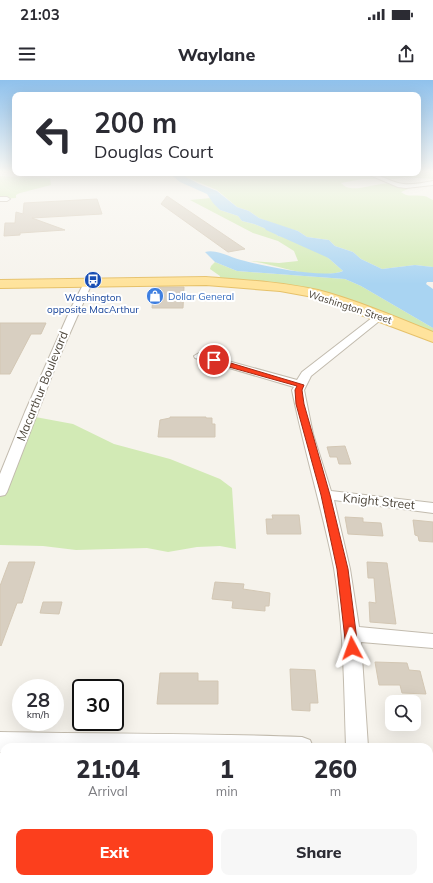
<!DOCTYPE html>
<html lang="en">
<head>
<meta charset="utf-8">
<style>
	body { margin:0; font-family:Mulish,sans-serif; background:#f7f7f7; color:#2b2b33; height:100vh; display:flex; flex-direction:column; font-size:15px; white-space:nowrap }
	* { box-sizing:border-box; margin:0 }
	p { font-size:13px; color:#7c7c81 }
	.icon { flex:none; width:22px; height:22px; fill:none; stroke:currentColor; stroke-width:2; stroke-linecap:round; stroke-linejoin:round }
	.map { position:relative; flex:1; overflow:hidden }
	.details { position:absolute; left:0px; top:663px; width:433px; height:140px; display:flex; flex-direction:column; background:#fff; border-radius:12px 12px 0 0; box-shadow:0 4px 16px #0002 }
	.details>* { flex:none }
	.top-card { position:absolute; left:12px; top:12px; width:409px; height:84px; border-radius:8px; box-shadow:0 4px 16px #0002; background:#fff; color:#2b2b33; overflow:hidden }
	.controls { position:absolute; left:385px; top:615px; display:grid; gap:8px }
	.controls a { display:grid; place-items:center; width:36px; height:36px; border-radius:8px; background:#fff; box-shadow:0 4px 16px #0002; font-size:20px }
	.speed { position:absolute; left:12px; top:599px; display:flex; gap:8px; font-size:20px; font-weight:700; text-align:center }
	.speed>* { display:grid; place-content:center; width:52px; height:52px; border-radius:50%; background:#fff; box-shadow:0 4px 16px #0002; line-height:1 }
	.speed small { font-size:10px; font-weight:400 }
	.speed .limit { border:2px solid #111; border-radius:6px; background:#fff; color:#111 }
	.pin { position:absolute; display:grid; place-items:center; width:34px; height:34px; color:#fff; margin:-17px; border:2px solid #fff; border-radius:50%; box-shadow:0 1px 4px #0007 }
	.me { position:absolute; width:44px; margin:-22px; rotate:356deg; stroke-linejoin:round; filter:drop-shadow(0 0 3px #0008) }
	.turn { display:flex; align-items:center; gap:14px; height:84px; padding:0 16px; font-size:18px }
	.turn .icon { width:52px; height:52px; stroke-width:2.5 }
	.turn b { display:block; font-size:28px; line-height:34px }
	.eta { display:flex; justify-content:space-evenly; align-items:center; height:68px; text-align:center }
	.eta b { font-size:24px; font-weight:800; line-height:28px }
	.cta { display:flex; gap:8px; margin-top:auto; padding:8px 16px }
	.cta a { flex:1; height:46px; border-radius:8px; background:#fc3f1d; color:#fff; font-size:16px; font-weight:800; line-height:46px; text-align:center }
	.cta a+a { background:#f7f7f7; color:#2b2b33 }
	.status { display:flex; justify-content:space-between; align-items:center; height:28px; padding:0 20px; background:#fff; direction:ltr }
	.status svg { height:11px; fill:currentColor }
	header { display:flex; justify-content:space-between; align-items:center; height:52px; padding:0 16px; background:#fff; font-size:18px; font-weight:800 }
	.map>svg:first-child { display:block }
	.green { fill:#d2eab5 }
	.water { fill:#a9d4f2 }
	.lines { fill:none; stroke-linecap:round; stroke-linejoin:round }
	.river { fill:#a9d4f2; fill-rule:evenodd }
	.building { fill:#d8cfc1; stroke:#d3c7b4 }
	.minor-casing { stroke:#c2bbae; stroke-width:2 }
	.primary-casing { stroke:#e6c16a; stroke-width:2 }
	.minor { fill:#fff; fill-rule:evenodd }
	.primary { fill:#ffe39c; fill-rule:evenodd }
	.route { fill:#fc3f1d; stroke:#a42913 }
	.labels { text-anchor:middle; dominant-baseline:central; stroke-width:4; stroke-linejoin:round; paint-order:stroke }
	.far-shop-label { font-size:10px; fill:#366cbe; stroke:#fff; text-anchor:start }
	.far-transit-label { font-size:10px; fill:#164399; stroke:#fff }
	.far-street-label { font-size:10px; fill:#4b4439; stroke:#fff }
	.street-label { font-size:12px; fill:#4b4439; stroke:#fff }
</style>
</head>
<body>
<div class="status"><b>21:03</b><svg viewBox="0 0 49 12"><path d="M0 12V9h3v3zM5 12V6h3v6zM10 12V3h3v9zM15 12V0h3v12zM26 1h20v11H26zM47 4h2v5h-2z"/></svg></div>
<header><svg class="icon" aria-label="menu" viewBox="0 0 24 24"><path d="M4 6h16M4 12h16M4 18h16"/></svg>Waylane<svg class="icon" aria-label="share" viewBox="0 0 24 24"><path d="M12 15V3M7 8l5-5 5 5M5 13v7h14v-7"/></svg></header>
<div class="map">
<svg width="433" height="803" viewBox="0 0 433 803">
	<rect width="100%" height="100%" fill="#f6f3ec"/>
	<g class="green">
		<path d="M 418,92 L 433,92 L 433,99 L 404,97 L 395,99 L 362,99 L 341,103 C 355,119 387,92 408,109 L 401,112 C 408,118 416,114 424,116 C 427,116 430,119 433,120 L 433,187 L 415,185 L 382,189 L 361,179 L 353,172 L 335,166 L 329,160 L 307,157 L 298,151 L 282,147 L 259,138 L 249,131 L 237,127 L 217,110 L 179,94 L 418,93 Z"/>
		<polygon points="0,96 50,98 51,105 20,113 16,115 16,118 0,119"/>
		<path d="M 211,118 L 220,130 L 238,136 L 242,141 L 254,144 L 274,152 L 278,156 L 303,160 L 313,167 L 317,172 L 325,175 L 343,191 C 314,201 279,185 251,181 L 279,183 L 298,181 L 294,171 L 278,161 L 253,153 L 190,120 Z"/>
		<polygon points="215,182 237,191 345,199 361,206 433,248 433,257 316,214 218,202 220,196 210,189 211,186"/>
		<polygon points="30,336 73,344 114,364 170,379 220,399 232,408 236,469 220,466 197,467 168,472 147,468 76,470 43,466 0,465 0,410"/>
	</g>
	<path class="water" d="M 169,93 L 179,93 L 199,104 L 217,111 L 237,127 L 249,131 L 259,138 L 298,151 L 307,157 L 329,160 L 335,166 L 353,172 L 361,179 L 382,189 L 415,185 L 433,187 L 433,202 L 427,202 L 426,204 L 433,209 L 433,248 L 361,206 L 345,199 L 237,191 L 215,182 L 205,172 C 217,169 229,177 241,180 C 263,186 324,199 343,191 L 325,175 L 317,172 L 313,167 L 303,160 L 278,156 L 274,152 L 254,144 L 242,141 L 238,136 L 220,130 L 213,123 L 207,114 L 180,102 Z"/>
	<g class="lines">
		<polygon class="river" points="270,143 343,174 345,177 343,180 333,180 266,150 264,147 266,144"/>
	</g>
	<g class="building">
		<polygon points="167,116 245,169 228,172 161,124"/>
		<polygon points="97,119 102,134 32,138 65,150 20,153 20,155 4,156 5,143 15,143 16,132 23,134 24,123"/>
		<polygon points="154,207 184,207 183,228 152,228"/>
		<polygon points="0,243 46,243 41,254 31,254 10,294 0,294"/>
		<polygon points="170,337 206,337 206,338 212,338 212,344 215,344 215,357 158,357 160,340 170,338"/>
		<polygon points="345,366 351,384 339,384 337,377 330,377 327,367"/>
		<polygon points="272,435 299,435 301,454 267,454 266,439 273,439"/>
		<polygon points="345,437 363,438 363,442 381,443 383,456 348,454"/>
		<polygon points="413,440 433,442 433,462 419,461 418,456 415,455"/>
		<polygon points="9,482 35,482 22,523 17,523 1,566 0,565 0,506"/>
		<polygon points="367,482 387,483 396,544 370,542 369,522 376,523 374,498 368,498"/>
		<polygon points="215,502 244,504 243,509 270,513 269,526 265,526 265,531 232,528 233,521 212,519"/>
		<polygon points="43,522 62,522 59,534 40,533"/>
		<polygon points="375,582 407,583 409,590 420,591 426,614 402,613 400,605 379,605"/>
		<polygon points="290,589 315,590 318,623 310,623 310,631 292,630"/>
		<polygon points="160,593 198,593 198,601 218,601 218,624 157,624"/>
	</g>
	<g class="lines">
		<defs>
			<g id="minor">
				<path d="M 365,93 C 377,93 387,100 398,103 C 409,106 422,103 433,101 L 433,105 L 406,108 L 398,107 Z"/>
				<polygon points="0,117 7,117 10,119 7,121 0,121"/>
				<polygon points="88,200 92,203 58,280 7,412 5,415 0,416 0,394 25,332 71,228 84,203"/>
				<path d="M 380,233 L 383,234 L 385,236 L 383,238 L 311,296 L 304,310 L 313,354 L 331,411 L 433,423 L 433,433 L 334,420 L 350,489 L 359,547 L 433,554 L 433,568 L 361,562 L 368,667 L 346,667 C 344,607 344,547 334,488 C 322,428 304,370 292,310 L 294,307 L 195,278 L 194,276 L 199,273 L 297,300 L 302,292 L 377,234 Z"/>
				<path d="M 0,652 C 101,654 201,653 302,657 L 310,660 L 313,667 L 4,667 L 4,672 L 0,672 Z"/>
				<polygon points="89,799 115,799 114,803 88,803"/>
				<polygon points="363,799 425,799 427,803 364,803"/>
			</g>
			<path id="primary" d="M 206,197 C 244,200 281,202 318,210 C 356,220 396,237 433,252 L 433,262 L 313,217 L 280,211 L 206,205 L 0,208 L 0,200 Z"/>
		</defs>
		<use href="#minor" class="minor-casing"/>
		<use href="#primary" class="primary-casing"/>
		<use href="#minor" class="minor"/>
		<use href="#primary" class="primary"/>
	</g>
	<linearGradient id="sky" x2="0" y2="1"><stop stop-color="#8fc1ec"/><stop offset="0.45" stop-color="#fbfaf6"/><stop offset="1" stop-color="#fbfaf6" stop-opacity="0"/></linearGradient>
	<rect width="433" height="204" fill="url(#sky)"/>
	<polygon class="route" points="214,278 304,305 302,310 304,324 330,415 348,489 358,568 356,572 352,573 348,572 346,568 337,489 321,415 296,324 295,310 297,306 211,282 210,280"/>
	<defs>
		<symbol id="bus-disc" viewBox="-11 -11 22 22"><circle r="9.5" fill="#1a4fb4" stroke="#fff"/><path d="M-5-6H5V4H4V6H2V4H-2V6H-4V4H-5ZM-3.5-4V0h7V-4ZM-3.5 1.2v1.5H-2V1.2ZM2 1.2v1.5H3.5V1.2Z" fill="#fff"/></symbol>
		<symbol id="shop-disc" viewBox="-11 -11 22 22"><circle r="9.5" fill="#3f7fe0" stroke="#fff"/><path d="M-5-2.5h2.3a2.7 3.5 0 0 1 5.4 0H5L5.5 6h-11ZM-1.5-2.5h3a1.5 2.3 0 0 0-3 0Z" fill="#fff"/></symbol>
	</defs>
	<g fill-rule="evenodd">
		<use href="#bus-disc" x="83" y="190" width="20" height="20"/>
		<use href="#shop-disc" x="145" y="206" width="20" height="20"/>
	</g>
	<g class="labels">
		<g class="far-shop-label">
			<text x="168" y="216">Dollar General</text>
		</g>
		<g class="far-transit-label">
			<text x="93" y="217">Washington<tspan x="93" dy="12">opposite MacArthur</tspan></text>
		</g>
		<g class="far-street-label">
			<text transform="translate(350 227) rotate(18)">Washington Street</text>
		</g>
		<g class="street-label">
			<text transform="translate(42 306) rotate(-68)">Macarthur Boulevard</text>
			<text transform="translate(379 421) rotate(6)">Knight Street</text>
		</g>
	</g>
</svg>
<div class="controls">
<a><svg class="icon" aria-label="search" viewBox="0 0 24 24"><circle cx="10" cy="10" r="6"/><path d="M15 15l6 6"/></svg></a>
</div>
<div class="speed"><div>28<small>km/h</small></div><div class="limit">30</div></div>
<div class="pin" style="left:214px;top:280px;background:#d93025"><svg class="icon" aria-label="arrive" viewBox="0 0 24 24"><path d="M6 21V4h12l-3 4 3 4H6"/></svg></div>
<svg class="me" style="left:352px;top:568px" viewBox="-20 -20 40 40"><path d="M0-17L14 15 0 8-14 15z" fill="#fc3f1d" stroke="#fff" stroke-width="4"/></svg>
<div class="top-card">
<div class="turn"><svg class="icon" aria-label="left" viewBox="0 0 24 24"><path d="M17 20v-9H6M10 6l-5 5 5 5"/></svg><div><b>200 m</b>Douglas Court</div></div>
</div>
<section class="details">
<div class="eta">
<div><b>21:04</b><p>Arrival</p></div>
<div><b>1</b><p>min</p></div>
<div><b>260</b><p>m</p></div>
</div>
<div class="cta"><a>Exit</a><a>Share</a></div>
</section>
</div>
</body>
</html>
